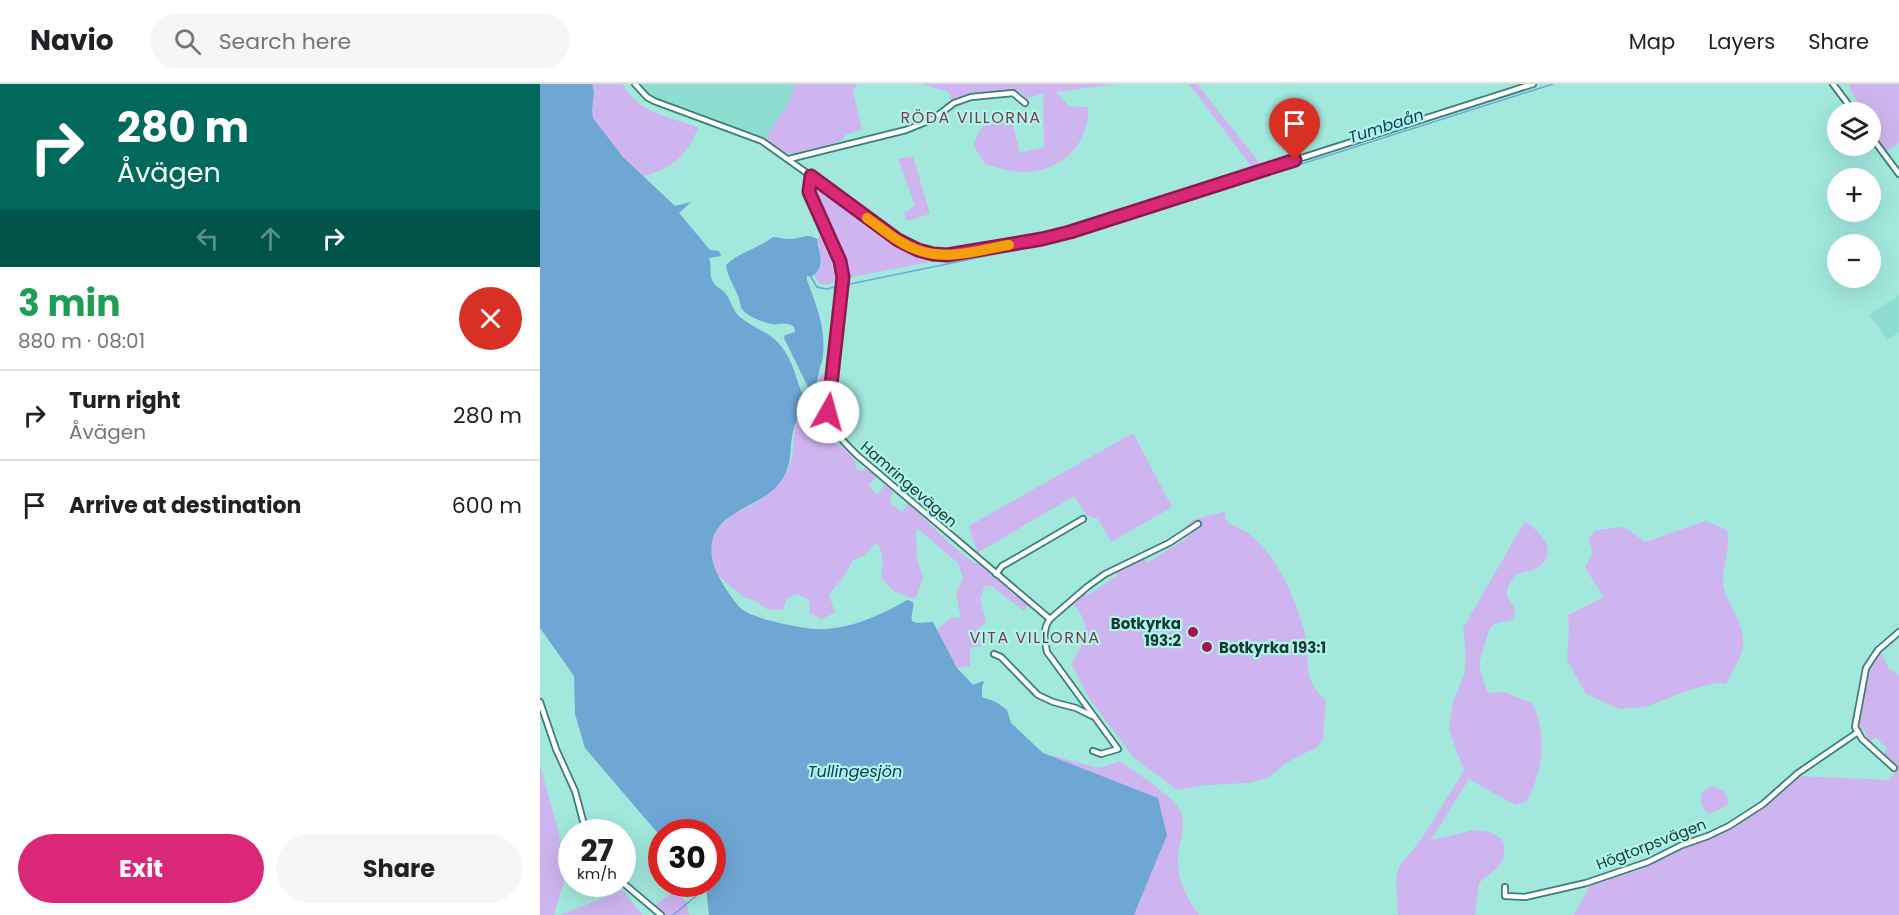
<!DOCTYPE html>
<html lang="en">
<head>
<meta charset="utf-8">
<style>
	body { margin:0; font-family:Poppins,sans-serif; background:#f6f6f6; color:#202124; height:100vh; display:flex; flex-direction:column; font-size:22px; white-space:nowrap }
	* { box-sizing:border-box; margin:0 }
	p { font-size:20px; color:#757577 }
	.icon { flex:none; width:33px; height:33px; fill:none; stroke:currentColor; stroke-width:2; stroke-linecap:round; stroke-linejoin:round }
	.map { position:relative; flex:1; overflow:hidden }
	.side { display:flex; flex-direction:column; background:#fff; width:540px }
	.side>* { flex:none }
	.banner { background:#00695c; color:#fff; overflow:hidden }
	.controls { position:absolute; left:1287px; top:18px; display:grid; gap:12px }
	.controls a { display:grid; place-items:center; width:54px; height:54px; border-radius:50%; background:#fff; box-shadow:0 6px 24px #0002; font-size:30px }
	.speed { position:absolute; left:18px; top:735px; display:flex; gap:12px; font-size:30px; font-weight:700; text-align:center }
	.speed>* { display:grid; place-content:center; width:78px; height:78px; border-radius:50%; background:#fff; box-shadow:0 6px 24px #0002; line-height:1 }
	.speed small { font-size:15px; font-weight:400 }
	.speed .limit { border:9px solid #d22; background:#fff; color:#111 }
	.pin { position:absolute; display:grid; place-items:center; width:51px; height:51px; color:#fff; margin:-62px -26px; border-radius:50% 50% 50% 0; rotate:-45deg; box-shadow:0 0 6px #0007 }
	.pin .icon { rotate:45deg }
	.me { position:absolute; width:66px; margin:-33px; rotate:7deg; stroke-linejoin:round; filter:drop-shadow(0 0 4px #0008) }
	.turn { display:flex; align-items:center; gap:21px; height:126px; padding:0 18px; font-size:27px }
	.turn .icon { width:78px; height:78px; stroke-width:2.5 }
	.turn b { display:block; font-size:42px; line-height:51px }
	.lanes { display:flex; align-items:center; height:57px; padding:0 18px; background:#0003; justify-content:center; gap:30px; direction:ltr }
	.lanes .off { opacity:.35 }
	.round { display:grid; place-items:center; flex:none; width:63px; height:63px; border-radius:32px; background:#f6f6f6 }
	.summary { display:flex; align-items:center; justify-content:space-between; height:102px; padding:0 18px }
	h1 { font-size:36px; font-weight:700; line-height:45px; color:#1e9e55 }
	.action { display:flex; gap:12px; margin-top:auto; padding:12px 18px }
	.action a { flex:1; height:69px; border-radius:36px; background:#db2777; color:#fff; font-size:24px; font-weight:700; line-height:69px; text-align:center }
	.action a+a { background:#f6f6f6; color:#202124 }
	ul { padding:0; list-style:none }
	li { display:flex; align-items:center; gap:18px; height:90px; padding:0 18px; border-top:2px solid #e0e0e0 }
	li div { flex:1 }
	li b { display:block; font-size:22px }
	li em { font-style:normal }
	header { display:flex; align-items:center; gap:36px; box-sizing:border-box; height:84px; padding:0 30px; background:#fff; border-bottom:2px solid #e0e0e0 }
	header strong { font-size:28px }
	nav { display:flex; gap:33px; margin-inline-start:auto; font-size:21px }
	.search { width:420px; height:54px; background:#f6f6f6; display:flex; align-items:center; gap:15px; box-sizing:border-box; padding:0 21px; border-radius:33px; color:#757577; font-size:22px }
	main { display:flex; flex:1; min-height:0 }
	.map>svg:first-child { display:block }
	.built { fill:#8dddd1 }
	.green { fill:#ceb5ef }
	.water { fill:#6ea6d4 }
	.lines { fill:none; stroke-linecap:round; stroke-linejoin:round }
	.stream { stroke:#6ea6d4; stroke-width:1.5 }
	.minor-casing { stroke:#397f76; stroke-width:8 }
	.minor { stroke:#fff; stroke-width:4.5 }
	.route-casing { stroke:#8e194d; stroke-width:15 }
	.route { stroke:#db2777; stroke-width:10 }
	.slow { stroke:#f59e0b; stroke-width:10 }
	.poi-dot { fill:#a61350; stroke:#aff5ea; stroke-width:2 }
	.labels { text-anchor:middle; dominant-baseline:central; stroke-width:4.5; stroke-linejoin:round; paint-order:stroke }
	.street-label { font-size:15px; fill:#1a3733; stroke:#aff5ea }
	.poi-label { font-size:15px; font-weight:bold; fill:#1a3733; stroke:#aff5ea; text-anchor:end }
	.neighbourhood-label { font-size:16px; letter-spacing:1.5px; fill:#80394d; stroke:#aff5ea }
	.water-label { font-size:16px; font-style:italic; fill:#0a3755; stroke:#aff5ea }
</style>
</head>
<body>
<header>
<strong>Navio</strong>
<div class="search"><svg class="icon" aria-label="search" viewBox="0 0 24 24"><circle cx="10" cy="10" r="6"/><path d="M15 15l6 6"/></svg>Search here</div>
<nav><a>Map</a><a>Layers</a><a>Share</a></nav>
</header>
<main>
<section class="side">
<div class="banner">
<div class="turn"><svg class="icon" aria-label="right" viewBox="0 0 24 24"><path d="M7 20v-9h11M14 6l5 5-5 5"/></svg><div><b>280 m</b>Åvägen</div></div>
<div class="lanes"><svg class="icon off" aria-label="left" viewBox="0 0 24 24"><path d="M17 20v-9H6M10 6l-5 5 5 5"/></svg><svg class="icon off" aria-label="ahead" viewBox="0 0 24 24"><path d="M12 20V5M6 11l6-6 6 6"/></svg><svg class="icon" aria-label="right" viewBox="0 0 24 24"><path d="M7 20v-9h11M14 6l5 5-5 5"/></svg></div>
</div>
<div class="summary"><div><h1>3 min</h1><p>880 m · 08:01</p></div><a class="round" style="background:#d93025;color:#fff"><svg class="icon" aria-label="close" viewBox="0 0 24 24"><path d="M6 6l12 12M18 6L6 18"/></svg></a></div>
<ul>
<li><svg class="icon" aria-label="right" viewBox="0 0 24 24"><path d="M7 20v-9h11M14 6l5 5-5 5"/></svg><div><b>Turn right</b><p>Åvägen</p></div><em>280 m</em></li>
<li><svg class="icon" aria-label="arrive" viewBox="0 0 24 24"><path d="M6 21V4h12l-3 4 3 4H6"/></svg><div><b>Arrive at destination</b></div><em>600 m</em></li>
</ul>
<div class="action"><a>Exit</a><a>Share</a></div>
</section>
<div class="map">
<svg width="1359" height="831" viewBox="0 0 1359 831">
	<rect width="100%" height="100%" fill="#a2e8dd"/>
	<g class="built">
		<polygon points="99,0 255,0 250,18 227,52 228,58 210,48 118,16 109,10"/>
		<polygon points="1359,211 1359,248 1347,256 1329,231"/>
	</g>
	<g class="green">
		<path d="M 52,0 L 83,0 C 97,29 130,33 158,43 C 150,69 130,86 104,92 C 89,79 60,52 53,34 C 49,23 54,11 52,0 Z"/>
		<polygon points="255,0 318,0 313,6 322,46 307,50 301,57 257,70 246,69 228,58 227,52 249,18"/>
		<path d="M 383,0 L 577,0 L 516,8 L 529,22 L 548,23 C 550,58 524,84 490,88 C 475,90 459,84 445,80 L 434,62 C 438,40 451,37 470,31 L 480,69 L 504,63 L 503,9 L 486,15 L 479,6 C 456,7 435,9 412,17 L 408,8 Z"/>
		<polygon points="649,0 657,0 722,82 714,86"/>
		<polygon points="1308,0 1359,0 1359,59 1346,68 1331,46 1330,28 1322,28"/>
		<polygon points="373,72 390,130 367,137 364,129 375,121 358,75"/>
		<polygon points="276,101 357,160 391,174 409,174 307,194 302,175 270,106"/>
		<polygon points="282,148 300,191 300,197 286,201 279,199 274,191 282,181 277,155"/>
		<path d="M 281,289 L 287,294 L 285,329 L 273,340 L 275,355 C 295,360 314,360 317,386 L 329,386 L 336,393 L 329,401 L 337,411 L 345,400 L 353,407 L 349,418 L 362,428 L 368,419 C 390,439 410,462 434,479 L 439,479 L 488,521 L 484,527 L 453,503 L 445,501 L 440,515 L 446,538 L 437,546 L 442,562 L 430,564 L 430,582 L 417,584 L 397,546 L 411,533 L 421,535 L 416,509 L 423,495 L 418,479 L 376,443 L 377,475 L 383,494 L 375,515 L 355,508 L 341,494 C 343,481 344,469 337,458 L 324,472 L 313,476 L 304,492 L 289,511 L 295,529 L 281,535 L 269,529 L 270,517 L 258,510 L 247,514 L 243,526 L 226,525 L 216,517 L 204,513 L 176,490 L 171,473 L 172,458 L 177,445 L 192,431 L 219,417 L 237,402 L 247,388 L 252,374 L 255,342 L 261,330 L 274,314 Z"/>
		<polygon points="593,349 632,423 571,458 558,435 546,431 534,412 437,469 429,442"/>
		<path d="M 686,427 L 685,432 L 688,439 C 694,442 702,445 708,449 C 738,473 755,513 765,549 C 769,566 765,588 774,603 C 777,608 782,613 786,617 L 783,655 L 777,663 L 746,679 L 728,694 L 708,699 L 667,701 L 637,706 L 594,674 L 549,614 L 531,579 C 547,556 553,542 533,520 L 544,509 L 548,511 L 577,492 L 577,487 L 604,475 L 608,478 L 647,454 L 643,445 L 653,436 Z"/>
		<path d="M 985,437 C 1000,448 1021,468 997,484 C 990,488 981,488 974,492 C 972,496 968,502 967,507 C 965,520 981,520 972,536 L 954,540 L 949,546 L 944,562 L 939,580 L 943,596 L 948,609 L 964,608 L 992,619 C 1008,651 1003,686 987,717 L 975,721 L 929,695 L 892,754 L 893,756 L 934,746 L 950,748 L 962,755 C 970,779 956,784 939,799 L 935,831 L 858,831 L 856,794 L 859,783 L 882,754 L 924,687 L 909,645 L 913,618 L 924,591 L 926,573 L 923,544 Z"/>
		<path d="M 1166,437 L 1187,446 C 1191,463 1183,479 1183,496 C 1184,519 1206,538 1203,562 C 1202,574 1191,589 1186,600 L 1177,599 L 1152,605 L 1105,623 L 1080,625 L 1046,610 L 1027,576 L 1029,543 L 1028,531 L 1064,513 L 1045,484 L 1052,469 L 1049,454 L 1056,446 L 1085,443 L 1105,458 Z"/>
		<polygon points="1340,566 1349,585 1359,591 1359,831 1034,831 1049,803 1068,794 1100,786 1139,765 1165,756 1192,742 1224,722 1260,692 1348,696 1359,685 1344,669 1347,664 1336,654 1329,657 1324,646 1317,643 1328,584"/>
		<path d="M 503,669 L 559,684 L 580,677 C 594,687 632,712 639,724 C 648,741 639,758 638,775 C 637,797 647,814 659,831 L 594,831 L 627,751 Z"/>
		<polygon points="0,681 19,750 24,797 14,831 0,831"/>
		<path d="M 1171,702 C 1182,705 1187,707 1188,720 L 1181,725 L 1169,730 C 1161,725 1161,718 1161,709 Z"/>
		<polygon points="83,806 102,831 20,831"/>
		<polygon points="136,806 146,818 149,831 123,831 114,822"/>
	</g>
	<path class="water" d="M 0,0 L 52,0 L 54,8 L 52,26 L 53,34 L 83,73 L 135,122 L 151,118 L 139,129 L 170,166 L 179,167 L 181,172 L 169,174 C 172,182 169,189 172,196 C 175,203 181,204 185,209 C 191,216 193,227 200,233 C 213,244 230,248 241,262 C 254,278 257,299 265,317 L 268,314 L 268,303 L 244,254 L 245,251 L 255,248 L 254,243 C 247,237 240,241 232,240 C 223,238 208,233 202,225 C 200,222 200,216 198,212 C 194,201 187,192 186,181 C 199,168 219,164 233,153 C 238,153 243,155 248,155 C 260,156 266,148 277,155 C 279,173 287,181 271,193 L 267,192 L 267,196 C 276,221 286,243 283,271 C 283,277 280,282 279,288 C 277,296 277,308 273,315 C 268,324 259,330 255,341 C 247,363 256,379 238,401 C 220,423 177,427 172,459 C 169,476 177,491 186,505 C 191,512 197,522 203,526 C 217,536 270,547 287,545 C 315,543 343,530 367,516 L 373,518 C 375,524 370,530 372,537 L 377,539 L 393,538 L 417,584 L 433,601 L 443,597 L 444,599 L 442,602 L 442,613 L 456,618 L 467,626 L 471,639 L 503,669 L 618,714 L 627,751 L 594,831 L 169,831 L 166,804 L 162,800 L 172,800 L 172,748 L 122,748 L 121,753 L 45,664 L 35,630 L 34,592 L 0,544 Z"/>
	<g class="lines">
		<g class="stream">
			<polyline points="271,193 277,203 286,205 300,202"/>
			<polyline points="305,201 519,157 1013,0"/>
			<polyline points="133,831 166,804"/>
		</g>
		<defs>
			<g id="minor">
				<path d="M 95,0 L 107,13 L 114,17 L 222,57 L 271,92 C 263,121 300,161 303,193 L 288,329 C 292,348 304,358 318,372 L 510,535 C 502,545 505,557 507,568 L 578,665 L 561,670 L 553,667"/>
				<polyline points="1293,0 1314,28"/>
				<polyline points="1330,51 1359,90"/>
				<polyline points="249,75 366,46 393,35 414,19 431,13 473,9 485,19"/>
				<polyline points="271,92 358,156 378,166 393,170 407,171 502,155 530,148 993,0"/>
				<polyline points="456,490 462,482 471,477 543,435"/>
				<polyline points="510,535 547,503 565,490 629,459 658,440"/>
				<polyline points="454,570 461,573 498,611 513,618 536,624 552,632"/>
				<polyline points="0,618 16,665 35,707 46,748"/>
				<polyline points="1354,684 1322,655 1315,643 1326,584 1338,566 1359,548"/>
				<polyline points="82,798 121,831"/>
				<polyline points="965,803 965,812 985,813 1046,799 1108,778 1142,761 1168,752 1189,742 1223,720 1258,689 1318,648"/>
			</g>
		</defs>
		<use href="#minor" class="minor-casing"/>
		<use href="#minor" class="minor"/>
	</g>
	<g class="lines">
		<defs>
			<polyline id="route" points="288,328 303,193 300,177 269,108 271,92 358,156 378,166 393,170 407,171 502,155 530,148 755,76"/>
		</defs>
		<use href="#route" class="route-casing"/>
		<use href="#route" class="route"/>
		<path class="slow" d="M 327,134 C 343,145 359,160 378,166 C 407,177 440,166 469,161"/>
	</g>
	<g class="poi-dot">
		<circle cx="653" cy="548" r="6"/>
		<circle cx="667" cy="563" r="6"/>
	</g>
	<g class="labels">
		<g class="street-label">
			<text transform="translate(369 400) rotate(41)">Hamringevägen</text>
			<text transform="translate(1111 760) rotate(-21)">Högtorpsvägen</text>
		</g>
		<g class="poi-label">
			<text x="641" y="539">Botkyrka<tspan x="641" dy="17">193:2</tspan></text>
			<text x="679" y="563" text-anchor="start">Botkyrka 193:1</text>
		</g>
		<g class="neighbourhood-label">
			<text x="431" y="33">RÖDA VILLORNA</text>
			<text x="495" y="553">VITA VILLORNA</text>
		</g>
		<g class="water-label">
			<text transform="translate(846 42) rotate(-18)">Tumbaån</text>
			<text x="315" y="687">Tullingesjön</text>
		</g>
	</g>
</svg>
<div class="controls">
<a><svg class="icon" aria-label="layers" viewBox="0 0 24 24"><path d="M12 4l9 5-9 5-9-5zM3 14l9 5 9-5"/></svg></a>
<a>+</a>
<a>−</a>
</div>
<div class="speed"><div>27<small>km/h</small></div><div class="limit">30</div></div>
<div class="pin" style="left:755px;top:76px;background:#d93025"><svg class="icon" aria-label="arrive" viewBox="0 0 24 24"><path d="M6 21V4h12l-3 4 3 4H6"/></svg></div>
<svg class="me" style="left:288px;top:328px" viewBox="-20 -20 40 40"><circle r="19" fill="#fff"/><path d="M0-13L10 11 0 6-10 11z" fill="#db2777"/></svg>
</div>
</main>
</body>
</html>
